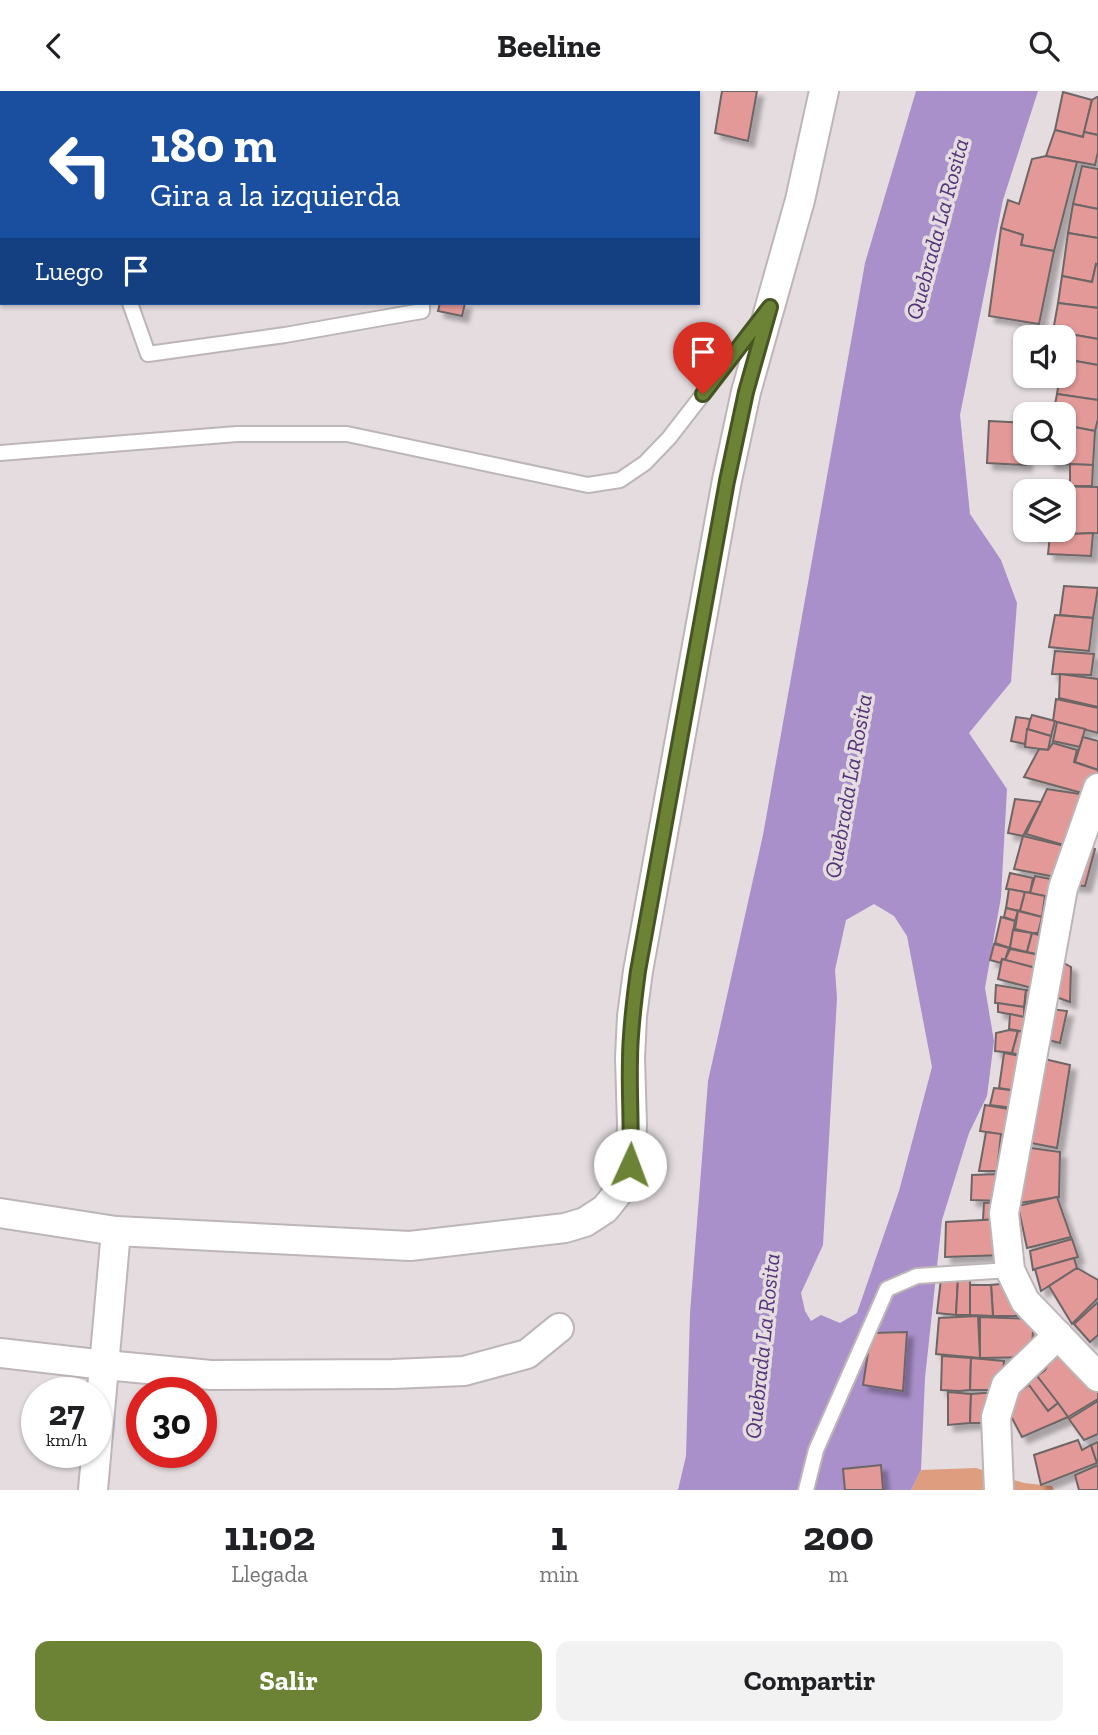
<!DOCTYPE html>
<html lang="es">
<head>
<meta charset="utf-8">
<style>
	body { margin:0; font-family:"Zilla Slab",serif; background:#f2f2f2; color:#202124; height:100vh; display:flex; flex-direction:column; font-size:26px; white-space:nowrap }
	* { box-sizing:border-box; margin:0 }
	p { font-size:23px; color:#757577 }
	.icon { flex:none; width:38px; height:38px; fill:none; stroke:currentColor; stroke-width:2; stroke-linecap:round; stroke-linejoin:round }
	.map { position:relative; height:1399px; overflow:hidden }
	.details { display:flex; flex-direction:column; background:#fff; flex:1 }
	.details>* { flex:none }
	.banner { position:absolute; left:0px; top:0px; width:700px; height:214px; box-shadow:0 2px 5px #0004; background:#1a4fa0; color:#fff; overflow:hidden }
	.buttons { position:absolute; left:1013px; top:234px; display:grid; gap:14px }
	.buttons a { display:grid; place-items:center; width:63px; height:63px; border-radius:14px; background:#fff; box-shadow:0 2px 5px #0004; font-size:35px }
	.speed { position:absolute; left:21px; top:1286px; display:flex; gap:14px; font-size:35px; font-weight:700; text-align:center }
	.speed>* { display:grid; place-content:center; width:91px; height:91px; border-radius:50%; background:#fff; box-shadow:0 2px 5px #0004; line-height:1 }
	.speed small { font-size:18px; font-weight:400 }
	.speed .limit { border:10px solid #d22; background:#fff; color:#111 }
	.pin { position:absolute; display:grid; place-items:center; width:60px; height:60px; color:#fff; margin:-72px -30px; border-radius:50% 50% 50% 0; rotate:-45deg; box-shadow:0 0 7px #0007 }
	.pin .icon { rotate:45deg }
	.me { position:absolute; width:77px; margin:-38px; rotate:2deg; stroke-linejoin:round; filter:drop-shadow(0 0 5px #0008) }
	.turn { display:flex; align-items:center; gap:24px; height:147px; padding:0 35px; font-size:32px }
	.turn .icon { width:91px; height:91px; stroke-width:2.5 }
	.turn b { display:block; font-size:49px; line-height:60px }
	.then { display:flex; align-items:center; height:66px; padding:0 35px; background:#0003; gap:14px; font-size:26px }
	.eta { display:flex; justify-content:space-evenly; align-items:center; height:119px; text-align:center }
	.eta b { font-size:42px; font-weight:700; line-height:49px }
	.primary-button { display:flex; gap:14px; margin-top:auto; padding:14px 35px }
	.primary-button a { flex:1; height:80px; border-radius:14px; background:#6c8336; color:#fff; font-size:28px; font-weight:700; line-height:80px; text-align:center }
	.primary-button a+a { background:#f2f2f2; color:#202124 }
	header { display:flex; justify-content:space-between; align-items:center; height:91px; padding:0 35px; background:#fff; font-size:32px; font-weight:700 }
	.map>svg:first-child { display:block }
	.forest { fill:#dd9d7e }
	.water { fill:#a990cb; fill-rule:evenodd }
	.building { fill:#e29997; stroke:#6e6666; stroke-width:2; filter:url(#shadow) }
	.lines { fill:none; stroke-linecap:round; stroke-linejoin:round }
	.service-casing { stroke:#bdb5b7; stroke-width:18 }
	.minor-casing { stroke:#bdb5b7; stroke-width:32 }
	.service { stroke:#fff; stroke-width:14 }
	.minor { stroke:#fff; stroke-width:28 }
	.route-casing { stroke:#465523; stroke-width:18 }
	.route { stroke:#6c8336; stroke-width:12 }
	.labels { text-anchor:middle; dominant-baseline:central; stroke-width:7; stroke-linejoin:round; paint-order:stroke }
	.water-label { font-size:23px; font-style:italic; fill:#55337b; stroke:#e4dcdf }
</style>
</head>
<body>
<header><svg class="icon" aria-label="back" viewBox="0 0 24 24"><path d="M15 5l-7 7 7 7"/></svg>Beeline<svg class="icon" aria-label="search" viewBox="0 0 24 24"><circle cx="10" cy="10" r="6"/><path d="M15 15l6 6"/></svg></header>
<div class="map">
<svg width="1098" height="1399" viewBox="0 0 1098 1399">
	<defs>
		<filter id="shadow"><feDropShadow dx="6" dy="6" stdDeviation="2" flood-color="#0004"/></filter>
	</defs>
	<rect width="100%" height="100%" fill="#e4dcdf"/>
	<polygon class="forest" points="976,1377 1024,1392 1052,1395 1054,1399 911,1399 921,1379"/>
	<path class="water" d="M 916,0 L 1038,0 L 1003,109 L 960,324 L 970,423 L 1001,469 L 1017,512 L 1011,591 L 969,642 L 1007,698 L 1001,806 L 985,897 L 994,950 L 987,1005 L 969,1042 L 942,1129 L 925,1287 L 921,1379 L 911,1399 L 678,1399 L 686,1365 L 690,1222 L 708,990 L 763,744 L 865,172 ZM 874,813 L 894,825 L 907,845 L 932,976 L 899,1100 L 857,1222 L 840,1232 L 821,1224 L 811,1230 L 805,1220 L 801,1202 L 823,1154 L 837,907 L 835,879 L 846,829 Z"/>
	<g class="building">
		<polygon points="149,0 196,0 195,2 150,2"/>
		<polygon points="722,0 757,0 748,50 715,42"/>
		<polygon points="1063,1 1092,9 1083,46 1055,39"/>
		<polygon points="1097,6 1098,6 1098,44 1084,41 1092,9"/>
		<polygon points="1055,39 1083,46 1084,41 1098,44 1098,61 1095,74 1046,65"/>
		<polygon points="1046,65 1077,71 1054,160 1021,154 1023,144 1001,137 1008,109 1019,113 1032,68"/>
		<polygon points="1082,75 1098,78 1098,118 1073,113"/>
		<polygon points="1073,113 1098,118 1098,147 1068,142"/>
		<polygon points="1001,137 1023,144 1021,154 1054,160 1039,233 989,225"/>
		<polygon points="1068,142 1098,147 1098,174 1096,173 1092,191 1062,185"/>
		<polygon points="1096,173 1098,174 1098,217 1058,212 1062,185 1092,191"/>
		<polygon points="440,212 465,212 462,225 438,220"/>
		<polygon points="1058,212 1098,217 1098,248 1053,240"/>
		<polygon points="1053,240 1098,248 1098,274 1064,268 1064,247 1052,247"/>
		<polygon points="1064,268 1098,274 1098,309 1057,303 1060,285 1064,285"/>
		<polygon points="1057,303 1098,309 1098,328 1095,340 1064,334 1064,324 1053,324"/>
		<polygon points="989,330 1026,332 1026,374 987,372"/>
		<polygon points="1064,334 1095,340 1093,374 1049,373 1050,362 1064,362"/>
		<polygon points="1070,373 1093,374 1092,395 1070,395"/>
		<polygon points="1033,395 1098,396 1098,442 1034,444 1034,439 1064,439 1064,401 1033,401"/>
		<polygon points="1093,442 1091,465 1048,463 1050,444"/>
		<polygon points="1064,495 1098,497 1093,527 1060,524"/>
		<polygon points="1055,524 1093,527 1089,560 1049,556"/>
		<polygon points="1055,560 1094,563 1091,584 1052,583"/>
		<polygon points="1060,583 1098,588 1098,616 1059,607"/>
		<polygon points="1056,608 1098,617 1098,642 1053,630"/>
		<polygon points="1032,624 1055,630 1051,645 1027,638"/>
		<polygon points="1016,626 1030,628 1025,653 1011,650"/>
		<polygon points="1057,631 1085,638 1080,656 1053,650"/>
		<polygon points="1027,638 1051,645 1048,659 1025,656"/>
		<polygon points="1083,646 1098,650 1098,679 1075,671"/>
		<polygon points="1053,652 1077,659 1074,671 1098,679 1098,690 1093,705 1024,686 1039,658 1048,659"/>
		<polygon points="1047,698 1093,705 1074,757 1026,743"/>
		<polygon points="1015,708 1041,711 1023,745 1008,742"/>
		<polygon points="1023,745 1069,756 1061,787 1014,778"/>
		<polygon points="1085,754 1095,758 1085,795 1071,794"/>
		<polygon points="1010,782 1033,787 1030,802 1006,798"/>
		<polygon points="1035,785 1061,790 1058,808 1030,802"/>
		<polygon points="1009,798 1025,801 1020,820 1006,817"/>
		<polygon points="1025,801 1045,805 1042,826 1020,820"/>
		<polygon points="1006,817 1018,820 1015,830 1004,826"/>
		<polygon points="1018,820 1042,826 1038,842 1032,842 1015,838"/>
		<polygon points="1001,826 1015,830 1010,857 995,852"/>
		<polygon points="1013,839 1032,842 1027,861 1010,857"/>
		<polygon points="1032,842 1042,845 1049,866 1027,861"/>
		<polygon points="994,853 1009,857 1005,869 1002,868 1001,872 990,869"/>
		<polygon points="1010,858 1049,866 1047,880 1005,869"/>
		<polygon points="1002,868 1047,880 1043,900 998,888"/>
		<polygon points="1062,871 1071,876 1070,911 1056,906"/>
		<polygon points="996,894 1026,899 1024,916 995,912"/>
		<polygon points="1026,899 1042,900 1038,929 1024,926"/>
		<polygon points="998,912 1024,916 1024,926 998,921"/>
		<polygon points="1051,918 1067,920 1060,952 1044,948"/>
		<polygon points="1010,923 1038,929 1036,943 1009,938"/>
		<polygon points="1009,939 1018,940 1012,962 995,960 996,942"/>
		<polygon points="1018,940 1036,943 1032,967 1012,962"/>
		<polygon points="1004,962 1032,967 1024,1001 999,997"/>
		<polygon points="1040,967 1070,974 1057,1057 1026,1051"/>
		<polygon points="994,997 1024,1001 1021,1018 990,1014"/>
		<polygon points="985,1014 1020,1020 1016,1046 980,1040"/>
		<polygon points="986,1041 1001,1043 997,1080 979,1080"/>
		<polygon points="1024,1056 1060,1061 1059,1106 1019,1112"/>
		<polygon points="1001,1083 1004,1110 971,1109 972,1084"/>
		<polygon points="1057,1106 1071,1146 1027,1157 1018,1115"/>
		<polygon points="1004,1111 1001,1128 983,1129 984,1112"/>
		<polygon points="1001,1128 1005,1164 945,1166 946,1131"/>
		<polygon points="1072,1148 1078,1166 1033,1179 1030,1160"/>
		<polygon points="1074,1167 1077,1177 1041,1200 1035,1178"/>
		<polygon points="1077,1177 1098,1189 1098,1207 1072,1233 1049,1195"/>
		<polygon points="958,1187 956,1224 937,1222 941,1188"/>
		<polygon points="958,1187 970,1189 970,1224 956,1224"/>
		<polygon points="1010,1192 1017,1225 993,1225 991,1194"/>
		<polygon points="970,1194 991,1194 993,1225 970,1224"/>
		<polygon points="1098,1211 1098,1244 1090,1251 1074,1233"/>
		<polygon points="978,1225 980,1267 936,1263 939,1227"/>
		<polygon points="980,1226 1034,1228 1031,1266 980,1267"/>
		<polygon points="907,1241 903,1300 863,1294 871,1242"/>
		<polygon points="1062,1249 1098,1294 1098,1308 1068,1326 1037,1285 1045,1279"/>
		<polygon points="942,1265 971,1267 970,1299 959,1300 941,1299"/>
		<polygon points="971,1267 1004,1270 1002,1299 970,1299"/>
		<polygon points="1041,1275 1045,1279 1037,1285 1058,1312 1048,1320 1024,1288"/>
		<polygon points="1029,1294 1048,1320 1058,1312 1068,1326 1022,1346 1004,1312"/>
		<polygon points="948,1301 971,1303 970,1332 948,1334"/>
		<polygon points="997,1301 993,1332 970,1332 971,1303"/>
		<polygon points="1098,1310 1098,1343 1084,1349 1069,1328"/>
		<polygon points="1078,1349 1082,1359 1091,1354 1097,1372 1041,1394 1034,1364"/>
		<polygon points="1098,1351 1098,1372 1097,1372 1091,1354"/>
		<polygon points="881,1374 883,1399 845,1399 843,1378"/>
		<polygon points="1098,1374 1098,1399 1079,1399 1075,1384"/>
	</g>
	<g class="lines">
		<defs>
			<g id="service">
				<polyline points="109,0 109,2"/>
				<polyline points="367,0 369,2"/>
				<polyline points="639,0 639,2"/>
				<polyline points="130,212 148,263 285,244 422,220 422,212"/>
				<polyline points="0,362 237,343 347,343 588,394 620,389 645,372 669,347 759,231"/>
				<polyline points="806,1399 816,1359 887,1198 917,1185 1010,1179"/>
			</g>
			<g id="minor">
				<polyline points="1098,697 1063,797 1004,1122 1010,1179 1025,1210 1098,1286"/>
				<polyline points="0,1122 116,1140 410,1155 565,1137 585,1131 605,1118 621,1098 630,1074 632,1034 630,967 632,925 638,880 727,389 746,301 800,109 824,0"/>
				<polyline points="0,1262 105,1274 211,1284 393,1283 464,1280 527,1263 559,1237"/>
				<polyline points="93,1399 116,1140"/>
				<polyline points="999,1399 996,1326 1006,1294 1058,1244"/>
			</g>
		</defs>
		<use href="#service" class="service-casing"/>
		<use href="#minor" class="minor-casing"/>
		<use href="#service" class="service"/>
		<use href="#minor" class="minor"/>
	</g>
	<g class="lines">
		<defs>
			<path id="route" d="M 630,1074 C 632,1039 629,1004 630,969 C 630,939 634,910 638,880 L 727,390 L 746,301 L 770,216 L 703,303"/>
		</defs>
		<use href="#route" class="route-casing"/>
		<use href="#route" class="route"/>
	</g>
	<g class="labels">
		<g class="water-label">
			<text transform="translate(937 138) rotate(-75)">Quebrada La Rosita</text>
			<text transform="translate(848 695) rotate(-80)">Quebrada La Rosita</text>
			<text transform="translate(762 1255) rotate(-84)">Quebrada La Rosita</text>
		</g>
	</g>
</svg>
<div class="buttons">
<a><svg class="icon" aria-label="sound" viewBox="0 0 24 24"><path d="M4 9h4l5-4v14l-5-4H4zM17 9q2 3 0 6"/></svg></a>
<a><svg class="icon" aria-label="search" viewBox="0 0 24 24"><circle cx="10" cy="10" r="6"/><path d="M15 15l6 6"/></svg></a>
<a><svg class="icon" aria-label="layers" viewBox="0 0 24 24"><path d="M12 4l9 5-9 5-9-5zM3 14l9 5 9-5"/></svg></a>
</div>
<div class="speed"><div>27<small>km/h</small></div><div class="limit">30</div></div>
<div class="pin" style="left:703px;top:303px;background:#d93025"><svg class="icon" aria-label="arrive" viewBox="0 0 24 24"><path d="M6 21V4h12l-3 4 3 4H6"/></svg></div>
<svg class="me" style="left:630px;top:1074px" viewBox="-20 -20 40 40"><circle r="19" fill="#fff"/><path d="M0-13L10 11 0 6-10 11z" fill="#6c8336"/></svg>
<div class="banner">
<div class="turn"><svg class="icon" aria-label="left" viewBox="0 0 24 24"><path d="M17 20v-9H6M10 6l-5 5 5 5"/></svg><div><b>180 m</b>Gira a la izquierda</div></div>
<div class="then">Luego<svg class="icon" aria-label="arrive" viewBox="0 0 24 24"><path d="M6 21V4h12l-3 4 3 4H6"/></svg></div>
</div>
</div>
<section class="details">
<div class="eta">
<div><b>11:02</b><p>Llegada</p></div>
<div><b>1</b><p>min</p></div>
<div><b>200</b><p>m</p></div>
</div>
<div class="primary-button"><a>Salir</a><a>Compartir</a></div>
</section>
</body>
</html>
